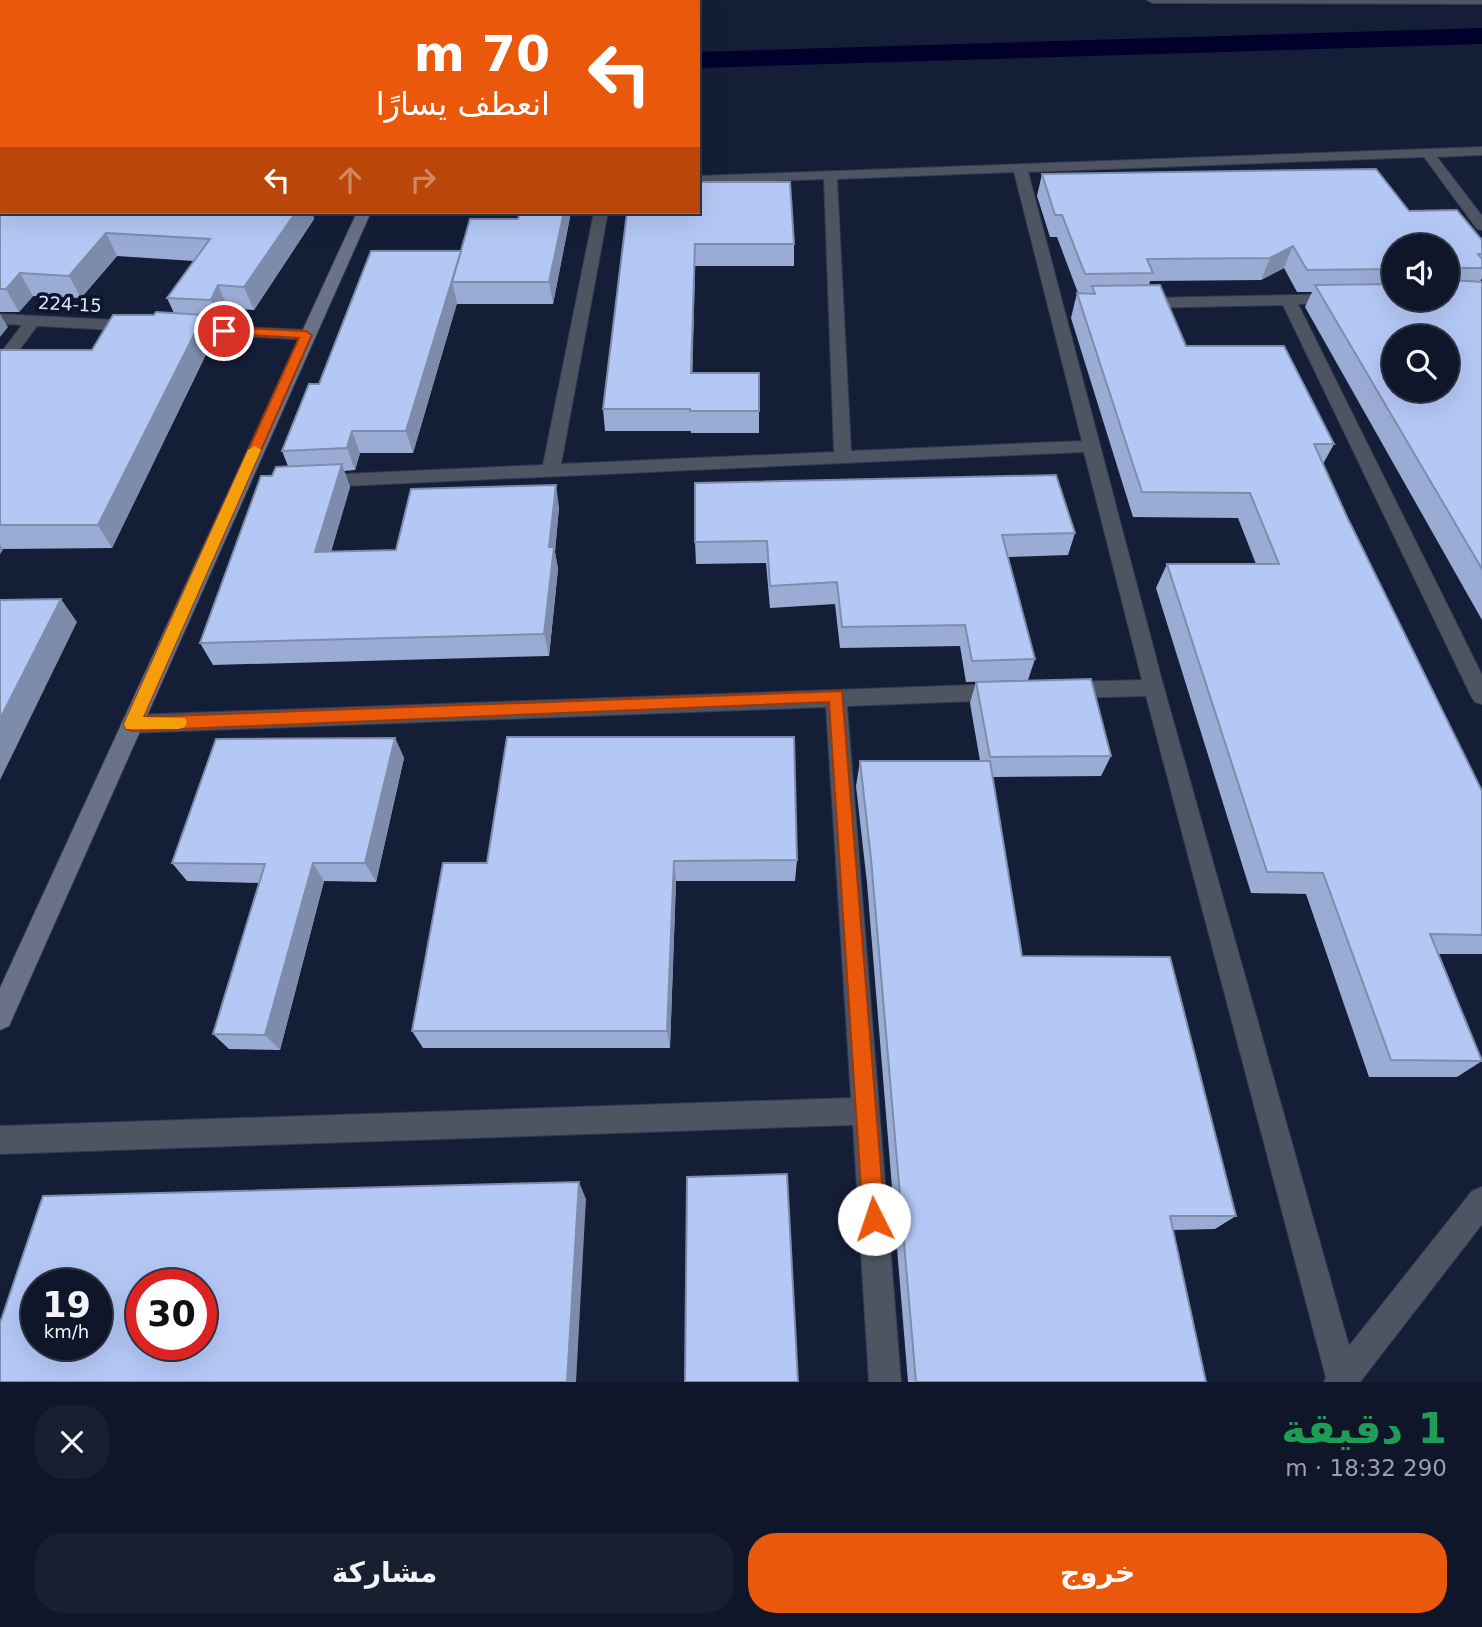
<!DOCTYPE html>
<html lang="ar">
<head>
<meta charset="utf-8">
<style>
	body { margin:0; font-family:"DejaVu Sans","Noto Naskh Arabic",sans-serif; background:#181f31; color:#f1f3f6; direction:rtl; height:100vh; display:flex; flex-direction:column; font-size:26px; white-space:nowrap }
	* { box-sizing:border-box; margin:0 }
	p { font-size:23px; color:#9b9fa8 }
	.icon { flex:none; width:38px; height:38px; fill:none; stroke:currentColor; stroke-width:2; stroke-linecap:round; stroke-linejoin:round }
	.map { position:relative; height:1382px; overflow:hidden; direction:ltr }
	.drawer { display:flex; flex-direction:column; background:#0f1629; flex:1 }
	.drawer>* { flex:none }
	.top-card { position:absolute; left:0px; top:0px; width:700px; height:214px; box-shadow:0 7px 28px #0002,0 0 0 2px #2f3546; direction:rtl; background:#ea580c; color:#fff; overflow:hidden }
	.controls { position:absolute; left:1382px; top:234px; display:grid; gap:14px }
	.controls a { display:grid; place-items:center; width:77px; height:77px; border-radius:50%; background:#0f1629; box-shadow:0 7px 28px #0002,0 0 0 2px #2f3546; font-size:35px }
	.speed { position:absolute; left:21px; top:1269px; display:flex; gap:14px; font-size:35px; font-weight:700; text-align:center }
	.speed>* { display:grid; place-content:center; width:91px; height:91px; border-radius:50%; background:#0f1629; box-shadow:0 7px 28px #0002,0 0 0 2px #2f3546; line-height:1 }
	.speed small { font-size:18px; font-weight:400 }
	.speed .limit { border:10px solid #d22; background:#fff; color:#111 }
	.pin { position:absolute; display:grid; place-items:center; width:60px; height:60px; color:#fff; margin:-30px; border:4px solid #fff; border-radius:50%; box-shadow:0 2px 7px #0007 }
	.me { position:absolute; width:77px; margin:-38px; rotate:356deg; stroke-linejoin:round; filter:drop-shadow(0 0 5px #0008) }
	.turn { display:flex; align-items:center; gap:24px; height:147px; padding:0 35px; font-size:32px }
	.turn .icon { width:91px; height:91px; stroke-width:2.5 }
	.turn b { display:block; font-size:49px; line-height:60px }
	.lanes { display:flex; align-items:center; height:66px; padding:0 35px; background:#0003; justify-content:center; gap:35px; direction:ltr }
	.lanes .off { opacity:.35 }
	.round { display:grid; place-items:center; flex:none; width:74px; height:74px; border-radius:28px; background:#181f31 }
	.headline { display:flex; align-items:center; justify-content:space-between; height:119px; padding:0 35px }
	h1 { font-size:42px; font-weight:600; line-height:52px; color:#1e9e55 }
	.action { display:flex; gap:14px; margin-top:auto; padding:14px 35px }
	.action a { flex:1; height:80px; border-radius:28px; background:#ea580c; color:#fff; font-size:28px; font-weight:600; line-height:80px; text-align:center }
	.action a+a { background:#181f31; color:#f1f3f6 }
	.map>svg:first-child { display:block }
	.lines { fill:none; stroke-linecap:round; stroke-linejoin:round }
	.canal { fill:#01002b; fill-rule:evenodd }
	.street-casing { stroke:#303a52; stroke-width:2 }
	.secondary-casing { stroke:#303a52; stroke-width:2 }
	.street { fill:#4e5461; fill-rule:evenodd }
	.secondary { fill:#697286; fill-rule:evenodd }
	.wall { fill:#9bacd4; fill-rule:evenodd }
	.shaded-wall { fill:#7e8cac }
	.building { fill:#b4c8f6; stroke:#7e8cac; stroke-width:2; fill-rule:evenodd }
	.route { fill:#ea580c; stroke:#983908; stroke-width:2 }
	.slow { fill:#f59e0b }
	.labels { text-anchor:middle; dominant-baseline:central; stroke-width:7; stroke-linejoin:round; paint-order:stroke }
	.far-street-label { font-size:18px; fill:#dfe6f7; stroke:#0c152c }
</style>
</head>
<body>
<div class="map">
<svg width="1482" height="1382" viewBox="0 0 1482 1382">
	<rect width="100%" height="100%" fill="#141e37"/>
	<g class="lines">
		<g class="canal">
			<polygon points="1482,28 1482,44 698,68 698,52"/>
			<rect x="0" y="72" width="2" height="16"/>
		</g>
		<defs>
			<g id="street">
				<polygon points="648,0 660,0 647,2"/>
				<polygon points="1147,0 1482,0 1482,4 1152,3"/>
				<path d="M 1482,147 L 1482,155 L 1437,157 L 1482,216 L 1482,230 L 1477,229 L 1424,157 L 1028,172 L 1164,688 L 1349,1346 L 1472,1191 L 1482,1187 L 1482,1224 L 1360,1382 L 1324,1382 L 1326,1378 L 1146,696 L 1068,698 L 1061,696 L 1058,690 L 1061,684 L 1068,682 L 1142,680 L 1084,452 L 322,487 L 313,481 L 322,475 L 543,465 L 594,212 L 608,212 L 561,464 L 834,452 L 824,179 L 698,184 L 698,176 ZM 1014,172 L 1082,441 L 851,451 L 837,179 Z"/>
				<rect x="0" y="168" width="2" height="8"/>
				<polygon points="1395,293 1395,299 1402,299 1400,301 1298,304 1482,675 1482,704 1475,702 1471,696 1283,305 1142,308 1134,303 1142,298"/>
				<polygon points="0,314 134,321 142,326 134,331 37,326 6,368 0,370 0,354 22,325 0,324"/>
				<polygon points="184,324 306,330 314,335 306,340 179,332 176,329 179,326"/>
				<polygon points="1001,684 1008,686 1012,692 1008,698 1001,700 847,706 901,1382 869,1382 853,1125 0,1154 0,1126 851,1098 826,707 132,733 124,730 121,724 124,718 132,715"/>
			</g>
			<g id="secondary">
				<polygon points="457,0 467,0 456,2"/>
				<polygon points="357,212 371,212 9,1026 0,1030 0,988"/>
			</g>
		</defs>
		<use href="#street" class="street-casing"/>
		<use href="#secondary" class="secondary-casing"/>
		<use href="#street" class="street"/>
		<use href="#secondary" class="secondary"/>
	</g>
	<g class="wall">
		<polygon points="0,0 163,0 162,2 2,2 2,18 0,18"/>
		<path d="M 1042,174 L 1409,211 L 1482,240 L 1482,278 L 1480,282 L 1482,282 L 1482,620 L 1305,307 L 1312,292 L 1297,292 L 1284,268 L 1261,280 L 1150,281 L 1149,285 L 1186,346 L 1334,444 L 1323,464 L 1347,517 L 1482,791 L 1482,954 L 1439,954 L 1482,1061 L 1457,1077 L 1369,1077 L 1306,894 L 1251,893 L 1156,588 L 1167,564 L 1256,564 L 1238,518 L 1133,517 L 1071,318 L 1077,293 L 1078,293 L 1057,237 L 1050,237 L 1037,196 ZM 1395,247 L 1447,299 L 1395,299 Z"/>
		<polygon points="0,179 2,212 312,212 314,219 254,310 228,308 221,323 207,322 214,338 112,548 3,549 0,554 0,350 92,350 154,315 174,313 167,298 194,261 117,256 81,298 33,296 19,312 0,312"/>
		<polygon points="571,212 553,304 457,304 457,303 413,453 360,453 355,470 344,471 350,487 331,552 396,550 559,507 555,552 558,569 549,656 213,665 200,643 272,476 288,466 282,451 319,384 461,252 518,219"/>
		<polygon points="627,212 794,244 794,266 695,266 692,373 759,411 759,433 691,433 691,431 605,431 603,409"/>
		<polygon points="1075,533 1068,555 1008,557 1035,659 1028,680 966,682 960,646 840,648 835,604 770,608 766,563 696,564 695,542"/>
		<polygon points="976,682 1111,756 1101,776 993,777 1022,956 1236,1216 1215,1229 1173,1230 1206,1382 908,1382 867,883 856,786 860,761 980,761 970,703"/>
		<polygon points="507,737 797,860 795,881 676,881 670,1048 423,1048 412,1031 487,863"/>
		<polygon points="395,738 404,758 376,882 324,881 280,1050 229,1049 213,1034 259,883 187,881 172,863"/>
	</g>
	<g class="shaded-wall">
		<polygon points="144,0 163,0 162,2 144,2"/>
		<polygon points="303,0 314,0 313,2 302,2"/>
		<polygon points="296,212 312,212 314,219 254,310 244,287"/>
		<polygon points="564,212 571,212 553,304 549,282"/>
		<polygon points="106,233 117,256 81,298 69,276"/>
		<polygon points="695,244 695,266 692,395 691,373"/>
		<polygon points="1293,246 1284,268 1261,280 1270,258"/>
		<polygon points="461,251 452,282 457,303 413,453 406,431"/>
		<polygon points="20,273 33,296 19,312 6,289"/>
		<polygon points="218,285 228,308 221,323 211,300"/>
		<polygon points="0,314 8,327 0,337"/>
		<polygon points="204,315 214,338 112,548 98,525"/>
		<polygon points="352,431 360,453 355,470 347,448"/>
		<polygon points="342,464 350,487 324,574 315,552"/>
		<polygon points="556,485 559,507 555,552 558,569 549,656 544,634 549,547"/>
		<polygon points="0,544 3,549 0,554"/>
		<polygon points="61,599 77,622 0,780 0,719"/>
		<polygon points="395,738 404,758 376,882 365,863"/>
		<polygon points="674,861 676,881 670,1048 667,1031"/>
		<polygon points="313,863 324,881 280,1050 265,1035"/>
		<polygon points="579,1182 586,1199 576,1382 567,1382"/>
	</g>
	<g class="building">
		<polygon points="0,0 109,0 108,2 42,2"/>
		<polygon points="263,0 303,0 302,2 262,2"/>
		<path d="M 1376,169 L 1409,211 L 1457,210 L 1482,240 L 1482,254 L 1478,254 L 1482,259 L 1482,268 L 1459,268 L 1453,280 L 1482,282 L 1482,569 L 1315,285 L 1395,284 L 1395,299 L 1447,299 L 1447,247 L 1395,247 L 1395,269 L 1307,270 L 1293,246 L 1270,258 L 1147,259 L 1153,273 L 1085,274 L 1062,215 L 1055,215 L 1042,174 ZM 1395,338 L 1447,338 L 1447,390 L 1395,390 Z"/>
		<polygon points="0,179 2,179 2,212 296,212 244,287 218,285 211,300 167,298 210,239 106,233 69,276 20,273 6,289 0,289"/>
		<polygon points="698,182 790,182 794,244 695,244 691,373 759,373 759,411 690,411 690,409 603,409 627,212 698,212"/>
		<polygon points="520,212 564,212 549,282 452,282 470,219 518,219"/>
		<polygon points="371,251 461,251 406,431 352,431 347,448 282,451 309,384 319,384"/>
		<polygon points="1160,285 1186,346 1284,346 1334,444 1314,444 1347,517 1482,791 1482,935 1430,934 1482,1061 1391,1060 1323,873 1267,872 1167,564 1279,564 1250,493 1142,492 1077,293 1095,294 1092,286"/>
		<polygon points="156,312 204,315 98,525 0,525 0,350 92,350 113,315 154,315"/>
		<polygon points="342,464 315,552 396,550 411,489 556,485 549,547 554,547 544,634 200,643 261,476 272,476 276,467"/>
		<polygon points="1056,475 1075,533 1002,535 1035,659 972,661 965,625 842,627 837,582 770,586 767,541 695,542 695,483"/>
		<polygon points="61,599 0,719 0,600"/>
		<polygon points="1091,679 1111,756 990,757 976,682"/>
		<polygon points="507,737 794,737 797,860 674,861 667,1031 412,1031 443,863 487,863"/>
		<polygon points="395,738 365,863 313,863 265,1035 213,1034 265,864 172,863 216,739"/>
		<polygon points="860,761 990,761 1022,956 1170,957 1236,1216 1170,1216 1206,1382 916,1382 871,859"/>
		<polygon points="787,1174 798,1382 685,1382 687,1177"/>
		<path d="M 579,1182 L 567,1382 L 0,1382 L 0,1323 L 43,1196 ZM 37,1284 L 96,1284 L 96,1344 L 37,1344 ZM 142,1284 L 201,1284 L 201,1344 L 142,1344 Z"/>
	</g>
	<polygon class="route" points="224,327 306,331 312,335 143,717 842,691 885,1219 881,1227 874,1230 866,1227 863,1219 829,702 132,731 126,729 124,724 299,338 220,333 220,328"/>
	<polygon class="slow" points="255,446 261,450 143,717 185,718 187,722 185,727 179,729 126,729 124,724 248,450"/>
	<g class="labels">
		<g class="far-street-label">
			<text transform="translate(70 304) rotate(3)">224-15</text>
		</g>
	</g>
</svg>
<div class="controls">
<a><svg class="icon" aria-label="sound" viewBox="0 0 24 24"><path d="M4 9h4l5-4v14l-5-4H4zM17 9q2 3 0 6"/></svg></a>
<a><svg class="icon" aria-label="search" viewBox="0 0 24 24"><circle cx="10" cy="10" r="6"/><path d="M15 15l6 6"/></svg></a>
</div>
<div class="speed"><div>19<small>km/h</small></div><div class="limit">30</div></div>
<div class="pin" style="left:224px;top:331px;background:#d93025"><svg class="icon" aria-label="arrive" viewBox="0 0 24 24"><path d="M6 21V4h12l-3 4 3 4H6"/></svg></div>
<svg class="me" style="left:874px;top:1219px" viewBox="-20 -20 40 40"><circle r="19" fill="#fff"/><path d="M0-13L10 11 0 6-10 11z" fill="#ea580c"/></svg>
<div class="top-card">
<div class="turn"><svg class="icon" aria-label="left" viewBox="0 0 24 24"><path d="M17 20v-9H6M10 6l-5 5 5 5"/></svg><div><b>70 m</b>انعطف يسارًا</div></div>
<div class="lanes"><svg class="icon" aria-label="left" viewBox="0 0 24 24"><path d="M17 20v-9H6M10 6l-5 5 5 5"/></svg><svg class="icon off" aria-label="ahead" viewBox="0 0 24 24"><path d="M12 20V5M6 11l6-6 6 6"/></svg><svg class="icon off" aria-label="right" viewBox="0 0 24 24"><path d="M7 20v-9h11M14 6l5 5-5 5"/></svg></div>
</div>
</div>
<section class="drawer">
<div class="headline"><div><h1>1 دقيقة</h1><p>290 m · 18:32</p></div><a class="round"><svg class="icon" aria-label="close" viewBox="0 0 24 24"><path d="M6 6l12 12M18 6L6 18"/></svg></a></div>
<div class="action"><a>خروج</a><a>مشاركة</a></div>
</section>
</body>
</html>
